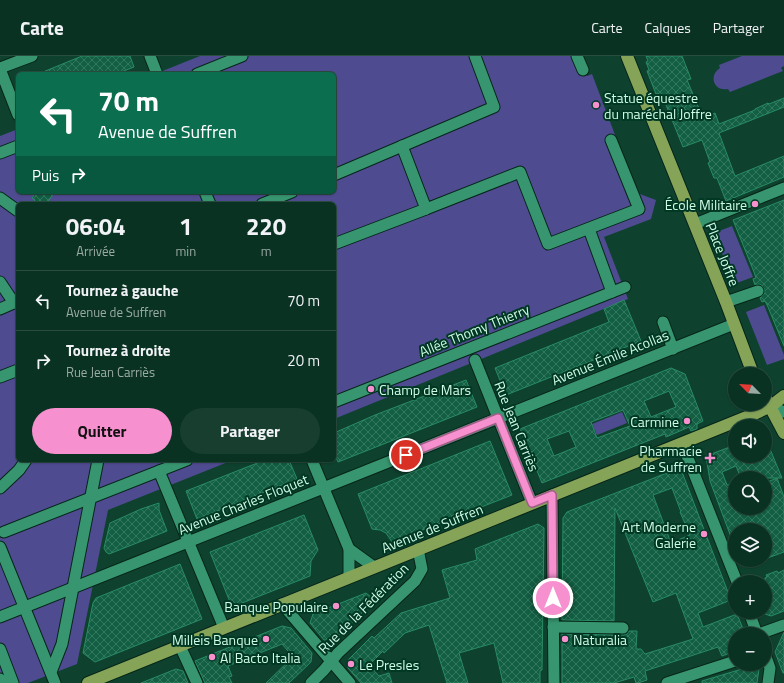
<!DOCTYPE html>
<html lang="fr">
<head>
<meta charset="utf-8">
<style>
	body { margin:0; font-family:"Titillium Web",sans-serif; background:#183e2f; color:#f1f3f6; height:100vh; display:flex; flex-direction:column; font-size:15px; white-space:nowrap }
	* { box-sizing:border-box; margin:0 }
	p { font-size:13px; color:#99aaa5 }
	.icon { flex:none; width:22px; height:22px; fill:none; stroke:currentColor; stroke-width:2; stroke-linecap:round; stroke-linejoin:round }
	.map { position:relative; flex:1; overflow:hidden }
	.drawer { position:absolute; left:16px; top:146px; width:320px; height:260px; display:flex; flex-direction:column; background:#0a3222; border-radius:6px; box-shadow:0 1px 3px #0004,0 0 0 1px #2a4d40 }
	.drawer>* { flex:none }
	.hud { position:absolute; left:16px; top:16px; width:320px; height:122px; border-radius:6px; box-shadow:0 1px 3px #0004,0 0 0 1px #2a4d40; background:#0b6e4f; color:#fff; overflow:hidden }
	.needle { width:26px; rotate:294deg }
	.tools { position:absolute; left:728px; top:311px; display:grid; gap:8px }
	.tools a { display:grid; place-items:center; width:44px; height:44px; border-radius:50%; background:#0a3222; box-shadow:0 1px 3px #0004,0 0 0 1px #2a4d40; font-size:20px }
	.pin { position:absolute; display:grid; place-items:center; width:34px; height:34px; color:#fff; margin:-17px; border:2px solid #fff; border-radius:50%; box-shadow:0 1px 4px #0007 }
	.me { position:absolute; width:44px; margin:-22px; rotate:0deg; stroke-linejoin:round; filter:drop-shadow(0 0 3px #0008) }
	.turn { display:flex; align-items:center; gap:14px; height:84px; padding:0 16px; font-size:18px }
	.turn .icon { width:52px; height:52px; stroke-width:2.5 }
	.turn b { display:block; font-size:28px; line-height:34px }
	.then { display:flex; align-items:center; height:38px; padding:0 16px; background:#0003; gap:8px; font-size:15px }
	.eta { display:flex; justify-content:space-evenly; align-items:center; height:68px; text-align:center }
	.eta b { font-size:24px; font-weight:700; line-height:28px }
	.button { display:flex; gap:8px; margin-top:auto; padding:8px 16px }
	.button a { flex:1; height:46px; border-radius:24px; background:#f690cf; color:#111; font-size:16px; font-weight:700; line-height:46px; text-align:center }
	.button a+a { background:#183e2f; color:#f1f3f6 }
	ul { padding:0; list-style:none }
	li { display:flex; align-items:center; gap:12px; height:60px; padding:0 16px; border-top:1px solid #2a4d40 }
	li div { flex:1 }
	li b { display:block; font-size:15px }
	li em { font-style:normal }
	header { display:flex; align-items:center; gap:24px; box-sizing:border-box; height:56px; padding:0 20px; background:#0a3222; border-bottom:1px solid #2a4d40 }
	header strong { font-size:19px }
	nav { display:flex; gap:22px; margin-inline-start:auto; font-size:14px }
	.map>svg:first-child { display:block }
	.green { fill:#4f4b91 }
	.building { fill:url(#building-cross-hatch); stroke:#298b65; fill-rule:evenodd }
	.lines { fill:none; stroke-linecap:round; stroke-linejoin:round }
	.minor-casing { stroke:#072519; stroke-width:13 }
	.major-casing { stroke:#072519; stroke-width:14 }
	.minor { stroke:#379670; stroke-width:11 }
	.major { stroke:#85a458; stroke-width:12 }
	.route-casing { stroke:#a05e87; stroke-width:10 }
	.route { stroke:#f690cf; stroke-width:7 }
	.poi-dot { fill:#f690cf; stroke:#003824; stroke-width:1.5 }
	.labels { text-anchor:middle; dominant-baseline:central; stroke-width:4; stroke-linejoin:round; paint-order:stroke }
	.poi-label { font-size:14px; fill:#d0fce6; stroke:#003824; text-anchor:end }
	.street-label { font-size:14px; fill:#d0fce6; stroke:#003824 }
</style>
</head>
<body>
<header>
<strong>Carte</strong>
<nav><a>Carte</a><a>Calques</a><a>Partager</a></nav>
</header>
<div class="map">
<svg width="784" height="627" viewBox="0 0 784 627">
	<defs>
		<pattern id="building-cross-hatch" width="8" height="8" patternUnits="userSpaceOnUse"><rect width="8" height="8" fill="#125f43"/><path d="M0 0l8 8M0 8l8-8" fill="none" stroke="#33775e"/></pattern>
	</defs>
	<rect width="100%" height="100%" fill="#0e422e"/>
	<g class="green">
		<polygon points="200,0 580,0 587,20 592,18 637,137 656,144 651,163 604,181 628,243 334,363 334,148 18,148 18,404 233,404 108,454 77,608 28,627 0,627 0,80 18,73 18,136 334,136 334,18 155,18"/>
		<path d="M 742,0 L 784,0 L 784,10 L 781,12 L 783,15 L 730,36 L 728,33 C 714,36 708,20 720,12 L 719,9 Z"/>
		<polygon points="732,170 753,221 734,228 714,177"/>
		<polygon points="764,249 784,299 784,303 767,309 746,256"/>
		<polygon points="622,356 627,367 597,379 592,368"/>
	</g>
	<g class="building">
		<polygon points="82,0 130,0 134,11 116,18 38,18"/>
		<polygon points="646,0 682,0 691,23 687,24 703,62 715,57 719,68 755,54 755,53 768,47 769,48 784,42 784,51 719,77 735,120 784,100 784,121 726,145 717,122 714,122 708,107 710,106 702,84 683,91 664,44 662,45 658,37 656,38 647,15 649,14 646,6 648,5"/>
		<polygon points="36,136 55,136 46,148 32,148 35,144 32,142"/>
		<polygon points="784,144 784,290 768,251 765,245 762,246 760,242 765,237 764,232 760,228 755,229 753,223 756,222 754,216 733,164"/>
		<polygon points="624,244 641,285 506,339 495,312 609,266 604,253"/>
		<path d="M 671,312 L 685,318 L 703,365 L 697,368 L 697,373 L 691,375 L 689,371 L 666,381 L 665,378 L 542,427 L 520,373 ZM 669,335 L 676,351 L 651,361 L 644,345 ZM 623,354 L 630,370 L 597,382 L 591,366 ZM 569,375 L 576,391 L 554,400 L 547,383 Z"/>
		<polygon points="466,324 477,351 338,406 334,397 334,377 375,359"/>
		<polygon points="765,381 782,422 757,422 755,417 741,422 736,410 722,416 727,429 730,428 735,441 735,452 741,452 744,459 761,452 765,452 765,427 777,422 784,441 784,496 765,503 765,474 735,474 734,489 710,425 706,400 735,389 735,402 741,400 765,400"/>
		<polygon points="490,385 512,439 392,486 386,477 380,474 372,473 358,438"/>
		<polygon points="265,404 289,404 297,423 197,463 186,435"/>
		<path d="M 677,413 L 682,416 L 731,544 L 698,557 L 703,571 L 737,558 L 745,578 L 735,578 L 735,595 L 722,600 L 718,591 L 645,615 L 647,624 L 638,627 L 636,627 L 634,621 L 614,627 L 562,627 L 562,578 L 623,579 L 627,578 L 629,575 L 637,575 L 636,593 L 641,593 L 645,598 L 693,583 L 676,537 L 653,546 L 615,452 L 614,565 L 562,564 L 563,462 L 567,456 ZM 672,432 L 681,456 L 680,456 L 690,479 L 671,487 L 653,439 Z"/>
		<polygon points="159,447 159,454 167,475 109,498 106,496 104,492 110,467 141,453"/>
		<polygon points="304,459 318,494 311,505 310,520 232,551 210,496"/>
		<polygon points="538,468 544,472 542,614 540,615 540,627 503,627 494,587 459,597 468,627 447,627 429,569 405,577 384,597 383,595 369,609 379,620 389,617 392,627 361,627 348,612 349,603 372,580 374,582 401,557 450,542 442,514 477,504 475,493"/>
		<polygon points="180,508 202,563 95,606 83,597 93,547 96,542"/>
		<polygon points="784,514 784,555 771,560 765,558 765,522 767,521 766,519 777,515 778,517"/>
		<polygon points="366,537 371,541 372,547 334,584 324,584 310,567 313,558"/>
		<polygon points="282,570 291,572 312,597 311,606 289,627 266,627 293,601 282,588 228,610 232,620 229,621 232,627 205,627 195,605"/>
		<polygon points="784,576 784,617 783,617 775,596"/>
		<polygon points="752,610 759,613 757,627 702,627 702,625"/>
		<polygon points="176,613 183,615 188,627 141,627"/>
	</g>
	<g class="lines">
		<defs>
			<g id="minor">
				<polyline points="150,0 157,18"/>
				<polyline points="577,0 583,14"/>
				<polyline points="0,12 32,0"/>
				<polyline points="0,13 18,59"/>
				<polyline points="197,18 242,0"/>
				<polyline points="402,90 426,153 520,116 548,188 639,153 611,84"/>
				<polyline points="0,97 18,90"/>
				<polyline points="334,119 494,51 475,0"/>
				<polyline points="205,136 210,148"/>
				<polyline points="0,142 18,155"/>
				<polyline points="262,148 292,136"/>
				<polyline points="695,168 784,132"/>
				<polyline points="589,173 612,236"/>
				<polyline points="334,188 426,153"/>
				<polyline points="0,226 14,247"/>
				<polyline points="726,246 758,235"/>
				<polyline points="0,253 18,245"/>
				<polyline points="663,266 673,293"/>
				<polyline points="475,304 532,447"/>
				<polyline points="0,321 18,314"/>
				<polyline points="334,346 625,231"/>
				<polyline points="771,350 784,356"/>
				<polyline points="682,387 737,526"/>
				<polyline points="312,404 349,493 349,521"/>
				<polyline points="159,415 224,572"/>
				<polyline points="0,432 19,414 26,404"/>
				<polyline points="552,439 554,627"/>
				<polyline points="4,476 187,404"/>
				<polyline points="0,491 55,627"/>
				<polyline points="349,493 374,511"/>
				<polyline points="282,548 350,627"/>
				<polyline points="749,556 757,578"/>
				<polyline points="0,561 734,268"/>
				<polyline points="553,571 623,572"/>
				<polyline points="759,578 784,569"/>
				<polyline points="180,590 197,627"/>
				<polyline points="0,593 13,627"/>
				<polyline points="765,598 770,612 768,627"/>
				<polyline points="51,616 62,588 98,404"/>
				<polyline points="0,623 7,627"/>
				<polyline points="311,627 324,614 338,597 415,525 422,513 418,493"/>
				<polyline points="667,627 735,605"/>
			</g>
			<g id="major">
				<polyline points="627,0 726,246 753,318"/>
				<polyline points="765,341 784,377"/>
				<polyline points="88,627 754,358 771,350 784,340"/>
			</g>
		</defs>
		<use href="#minor" class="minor-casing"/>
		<use href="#major" class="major-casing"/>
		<use href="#minor" class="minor"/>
		<use href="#major" class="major"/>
	</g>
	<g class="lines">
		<defs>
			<polyline id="route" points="406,399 498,362 532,447 552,439 553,542"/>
		</defs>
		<use href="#route" class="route-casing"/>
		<use href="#route" class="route"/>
	</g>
	<g class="poi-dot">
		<circle cx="596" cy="49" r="4"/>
		<circle cx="755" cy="148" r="4"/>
		<circle cx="371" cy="333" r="4"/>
		<circle cx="687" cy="365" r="4"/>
		<path d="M708 396h4v4h4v4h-4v4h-4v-4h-4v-4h4z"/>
		<circle cx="704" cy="478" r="4"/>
		<circle cx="336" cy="550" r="4"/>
		<circle cx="266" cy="583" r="4"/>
		<circle cx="565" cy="583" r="4"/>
		<circle cx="212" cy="601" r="4"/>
		<circle cx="351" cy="608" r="4"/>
	</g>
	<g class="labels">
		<g class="poi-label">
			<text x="604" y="41" text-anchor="start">Statue équestre<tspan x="604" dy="16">du maréchal Joffre</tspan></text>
			<text x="747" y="148">École Militaire</text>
			<text x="379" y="333" text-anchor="start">Champ de Mars</text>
			<text x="679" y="365">Carmine</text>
			<text x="702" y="394">Pharmacie<tspan x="702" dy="16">de Suffren</tspan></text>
			<text x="696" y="470">Art Moderne<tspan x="696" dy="16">Galerie</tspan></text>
			<text x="328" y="550">Banque Populaire</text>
			<text x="258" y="583">Milleis Banque</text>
			<text x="573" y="583" text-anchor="start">Naturalia</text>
			<text x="220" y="601" text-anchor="start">Al Bacto Italia</text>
			<text x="359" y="608" text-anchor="start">Le Presles</text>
		</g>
		<g class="street-label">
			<text transform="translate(723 198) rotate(68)">Place Joffre</text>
			<text transform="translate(474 274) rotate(-22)">Allée Thomy Thierry</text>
			<text transform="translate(610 301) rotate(-22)">Avenue Émile Acollas</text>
			<text transform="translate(517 370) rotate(68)">Rue Jean Carriès</text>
			<text transform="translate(243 448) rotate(-22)">Avenue Charles Floquet</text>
			<text transform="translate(432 472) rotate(-22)">Avenue de Suffren</text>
			<text transform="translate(363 552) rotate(-45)">Rue de la Fédération</text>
		</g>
	</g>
</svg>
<div class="tools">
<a><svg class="needle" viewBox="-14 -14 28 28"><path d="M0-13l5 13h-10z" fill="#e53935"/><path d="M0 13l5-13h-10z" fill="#99aaa5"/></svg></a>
<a><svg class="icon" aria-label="sound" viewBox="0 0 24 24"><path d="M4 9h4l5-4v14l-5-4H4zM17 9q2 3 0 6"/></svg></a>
<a><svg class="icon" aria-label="search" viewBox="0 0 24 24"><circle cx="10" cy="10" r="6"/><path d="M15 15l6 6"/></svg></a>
<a><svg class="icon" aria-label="layers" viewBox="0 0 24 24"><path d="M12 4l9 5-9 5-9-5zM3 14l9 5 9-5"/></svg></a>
<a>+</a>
<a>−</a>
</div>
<div class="pin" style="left:406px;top:399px;background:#d93025"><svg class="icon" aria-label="arrive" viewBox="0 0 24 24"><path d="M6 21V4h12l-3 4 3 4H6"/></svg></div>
<svg class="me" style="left:553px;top:542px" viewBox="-20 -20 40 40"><circle r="17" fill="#f690cf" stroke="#fff" stroke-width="3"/><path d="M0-11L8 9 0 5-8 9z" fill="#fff"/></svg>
<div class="hud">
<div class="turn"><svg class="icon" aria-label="left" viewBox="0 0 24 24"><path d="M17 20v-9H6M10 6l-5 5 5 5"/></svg><div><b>70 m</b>Avenue de Suffren</div></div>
<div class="then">Puis<svg class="icon" aria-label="right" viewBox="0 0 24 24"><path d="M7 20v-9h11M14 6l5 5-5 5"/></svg></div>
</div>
<section class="drawer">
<div class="eta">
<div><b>06:04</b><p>Arrivée</p></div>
<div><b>1</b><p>min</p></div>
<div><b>220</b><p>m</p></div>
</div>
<ul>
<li><svg class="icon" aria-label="left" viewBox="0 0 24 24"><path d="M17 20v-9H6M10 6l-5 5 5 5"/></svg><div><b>Tournez à gauche</b><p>Avenue de Suffren</p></div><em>70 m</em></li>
<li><svg class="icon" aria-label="right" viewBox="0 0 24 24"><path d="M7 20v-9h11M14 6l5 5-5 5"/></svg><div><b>Tournez à droite</b><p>Rue Jean Carriès</p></div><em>20 m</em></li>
</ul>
<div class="button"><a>Quitter</a><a>Partager</a></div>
</section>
</div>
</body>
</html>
